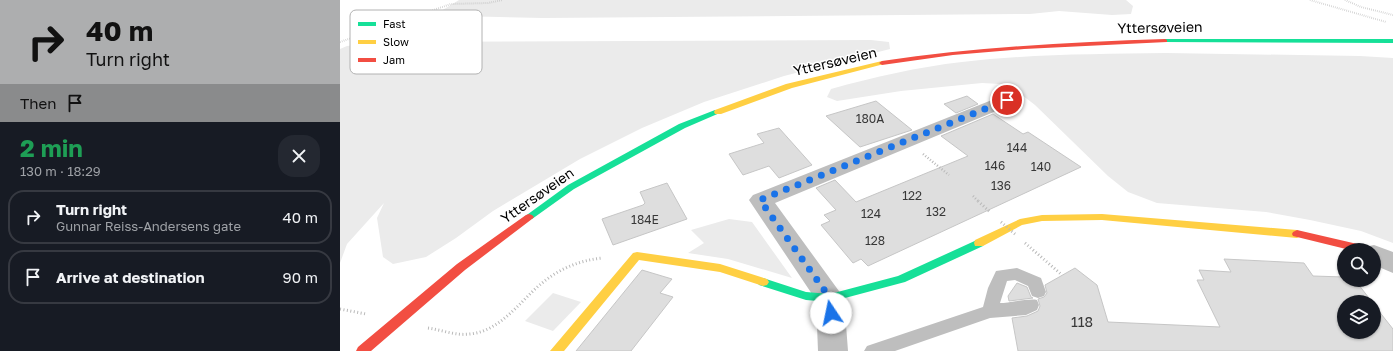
<!DOCTYPE html>
<html lang="en">
<head>
<meta charset="utf-8">
<style>
	body { margin:0; font-family:"Golos Text",sans-serif; background:#242831; color:#f1f3f6; height:100vh; display:flex; flex-direction:column; font-size:15px; white-space:nowrap }
	* { box-sizing:border-box; margin:0 }
	p { font-size:13px; color:#9ea1a6 }
	.icon { flex:none; width:22px; height:22px; fill:none; stroke:currentColor; stroke-width:2; stroke-linecap:round; stroke-linejoin:round }
	.map { position:relative; flex:1; overflow:hidden }
	.details { display:flex; flex-direction:column; background:#171b24; width:340px }
	.details>* { flex:none }
	.top-card { background:#adaeaf; color:#111; overflow:hidden }
	.buttons { position:absolute; left:997px; top:243px; display:grid; gap:8px }
	.buttons a { display:grid; place-items:center; width:44px; height:44px; border-radius:50%; background:#171b24; box-shadow:0 1px 3px #0004; font-size:20px }
	.pin { position:absolute; display:grid; place-items:center; width:34px; height:34px; color:#fff; margin:-17px; border:2px solid #fff; border-radius:50%; box-shadow:0 1px 4px #0007 }
	.me { position:absolute; width:44px; margin:-22px; rotate:349deg; stroke-linejoin:round; filter:drop-shadow(0 0 3px #0008) }
	.turn { display:flex; align-items:center; gap:14px; height:84px; padding:0 20px; font-size:18px }
	.turn .icon { width:52px; height:52px; stroke-width:2.5 }
	.turn b { display:block; font-size:28px; line-height:34px }
	.then { display:flex; align-items:center; height:38px; padding:0 20px; background:#0003; gap:8px; font-size:15px }
	.round { display:grid; place-items:center; flex:none; width:42px; height:42px; border-radius:16px; background:#242831 }
	.overview { display:flex; align-items:center; justify-content:space-between; height:68px; padding:0 20px }
	h1 { font-size:24px; font-weight:700; line-height:30px; color:#1e9e55 }
	ul { padding:0; list-style:none }
	li { display:flex; align-items:center; gap:12px; height:54px; margin:0 8px 6px; padding:0 12px; border:2px solid #363941; border-radius:16px }
	li div { flex:1 }
	li b { display:block; font-size:15px }
	li em { font-style:normal }
	main { display:flex; flex:1; min-height:0 }
	.map>svg:first-child { display:block }
	.green { fill:#ebebeb }
	.building { fill:#dedede; stroke:#c6c6c6 }
	.lines { fill:none; stroke-linecap:round; stroke-linejoin:round }
	.path-far2 { stroke:#b9b9b9; stroke-width:2; stroke-dasharray:0.5 1.5; stroke-linecap:butt }
	.path-far1 { stroke:#b9b9b9; stroke-width:2.5; stroke-dasharray:1 2; stroke-linecap:butt }
	.path { stroke:#b9b9b9; stroke-width:3; stroke-dasharray:1 2.5; stroke-linecap:butt }
	.lane { fill:#bebebe; fill-rule:evenodd }
	.street { fill:#bebebe; fill-rule:evenodd }
	.fast { fill:#16e098; fill-rule:evenodd }
	.slow { fill:#ffcf43; fill-rule:evenodd }
	.jam { fill:#f24e42; fill-rule:evenodd }
	.path-bridge { stroke:#b9b9b9; stroke-width:3; stroke-dasharray:1 2.5; stroke-linecap:butt }
	.route { stroke:#1a73e8; stroke-width:7; stroke-dasharray:0 12.6 }
	.labels { text-anchor:middle; dominant-baseline:central; stroke-width:3; stroke-linejoin:round; paint-order:stroke }
	.number-label { font-size:12px; fill:#383838 }
	.street-label { font-size:14px; fill:#000; stroke:#fff }
	.near-number-label { font-size:14px; fill:#383838 }
	.key { fill:#fff; stroke:#b2b2b2; stroke-width:1 }
	.key-label { font-size:11px; fill:#000 }
</style>
</head>
<body>
<main>
<section class="details">
<div class="top-card">
<div class="turn"><svg class="icon" aria-label="right" viewBox="0 0 24 24"><path d="M7 20v-9h11M14 6l5 5-5 5"/></svg><div><b>40 m</b>Turn right</div></div>
<div class="then">Then<svg class="icon" aria-label="arrive" viewBox="0 0 24 24"><path d="M6 21V4h12l-3 4 3 4H6"/></svg></div>
</div>
<div class="overview"><div><h1>2 min</h1><p>130 m · 18:29</p></div><a class="round"><svg class="icon" aria-label="close" viewBox="0 0 24 24"><path d="M6 6l12 12M18 6L6 18"/></svg></a></div>
<ul>
<li><svg class="icon" aria-label="right" viewBox="0 0 24 24"><path d="M7 20v-9h11M14 6l5 5-5 5"/></svg><div><b>Turn right</b><p>Gunnar Reiss-Andersens gate</p></div><em>40 m</em></li>
<li><svg class="icon" aria-label="arrive" viewBox="0 0 24 24"><path d="M6 21V4h12l-3 4 3 4H6"/></svg><div><b>Arrive at destination</b></div><em>90 m</em></li>
</ul>
</section>
<div class="map">
<svg width="1053" height="351" viewBox="0 0 1053 351">
	<rect width="100%" height="100%" fill="#fff"/>
	<g class="green">
		<polygon points="119,0 786,0 793,6 791,14 772,15 719,11 690,14 203,18 115,16 101,11"/>
		<polygon points="531,40 549,42 550,49 444,76 364,102 302,128 240,159 153,211 116,238 86,257 53,264 43,257 37,218 44,203 7,244 0,263 0,49 7,46 45,42"/>
		<path d="M 826,53 L 1020,56 L 1053,58 L 1053,243 L 1021,231 L 970,220 L 926,212 L 817,203 L 788,192 L 768,176 L 695,105 L 674,89 L 660,84 L 642,83 L 561,91 L 497,101 L 487,97 L 491,89 C 534,77 578,67 622,62 C 689,54 758,54 826,53 Z"/>
		<polygon points="389,219 412,222 452,278 388,259 348,253 364,243 351,230"/>
		<polygon points="213,293 241,302 213,331 185,321"/>
	</g>
	<g class="building">
		<polygon points="627,96 638,104 616,113 604,104"/>
		<polygon points="536,101 572,130 520,147 486,116"/>
		<polygon points="653,114 683,134 688,132 741,167 528,266 521,259 513,263 481,225 490,221 484,215 496,210 476,188 495,180 516,202 628,156 601,136"/>
		<polygon points="439,128 472,165 439,178 429,166 403,175 389,154 424,143 417,134"/>
		<polygon points="327,183 347,219 273,245 262,219 303,205 305,203 300,192"/>
		<polygon points="884,259 964,263 973,276 1004,277 1004,280 1015,280 1032,302 1004,302 1004,332 1034,332 1034,305 1053,329 1053,351 678,351 672,318 687,316 698,311 700,306 698,299 704,297 707,293 705,285 735,268 757,285 768,322 880,327 857,280 864,280 859,270 891,272"/>
		<polygon points="302,270 332,279 320,293 333,297 291,351 236,351"/>
		<polygon points="677,283 687,287 691,297 693,298 669,301 668,296"/>
	</g>
	<g class="lines">
		<g class="path-far2">
			<polyline points="970,0 1046,22"/>
			<polyline points="1005,0 1021,7 1053,15"/>
			<polyline points="0,42 111,4 148,3 163,0"/>
		</g>
		<g class="path-far1">
			<polyline points="583,154 609,175"/>
			<polyline points="633,196 639,202"/>
		</g>
		<g class="path">
			<polyline points="638,201 650,212"/>
			<polyline points="685,243 722,275"/>
			<polyline points="0,309 26,314"/>
			<path d="M 88,328 C 102,330 116,336 130,334 C 161,331 180,301 202,283 C 219,269 240,260 263,258"/>
		</g>
		<path class="lane" d="M 677,268 L 701,278 L 706,292 L 704,296 L 698,298 L 692,296 L 688,286 L 675,280 L 667,281 L 660,303 C 669,303 690,298 697,300 L 699,305 L 697,310 L 686,315 L 650,318 L 555,351 L 524,351 L 527,346 L 643,307 L 648,288 L 656,271 Z"/>
		<g class="street">
			<polygon points="667,94 673,96 676,100 673,104 435,203 504,298 508,351 478,351 476,300 409,200 413,195"/>
			<polygon points="1034,245 1053,252 1053,273 1034,265 1034,250 1023,250 1025,247"/>
		</g>
		<g class="fast">
			<polygon points="825,39 1053,39 1053,43 823,42 823,40"/>
			<polygon points="375,110 381,110 382,112 345,128 234,189 192,219 186,219 184,217 228,185 339,124"/>
			<polygon points="639,239 643,240 644,243 643,246 565,282 490,302 466,300 419,285 417,282 419,279 423,278 466,292 490,294 558,276"/>
		</g>
		<g class="slow">
			<polygon points="542,61 545,63 544,64 452,88 381,114 375,114 374,112 375,110 446,84"/>
			<polygon points="762,214 957,230 961,232 962,234 961,236 957,238 762,220 702,221 682,225 643,246 635,246 634,243 635,240 680,219 702,215"/>
			<polygon points="297,252 380,264 427,279 429,282 427,285 423,286 380,272 299,260 224,351 210,351 293,253"/>
		</g>
		<g class="jam">
			<path d="M 825,39 L 827,40 L 827,42 L 684,49 L 613,55 L 542,65 L 539,63 L 542,61 C 636,47 730,42 825,39 Z"/>
			<polygon points="189,214 192,215 194,217 192,219 125,270 31,351 16,351 18,347 117,264 186,215"/>
			<polygon points="957,230 1026,246 1030,247 1031,250 1010,250 953,236 952,234 953,232"/>
		</g>
		<polyline class="path-bridge" points="661,222 675,234"/>
	</g>
	<g class="lines">
		<polyline class="route" points="491,313 490,298 420,200 667,100"/>
	</g>
	<g class="labels">
		<g class="number-label">
			<text x="530" y="118">180A</text>
			<text x="677" y="147">144</text>
			<text x="655" y="165">146</text>
			<text x="701" y="166">140</text>
			<text x="661" y="185">136</text>
			<text x="572" y="195">122</text>
			<text x="596" y="211">132</text>
			<text x="531" y="213">124</text>
			<text x="305" y="219">184E</text>
			<text x="535" y="240">128</text>
		</g>
		<g class="street-label">
			<text transform="translate(820 27) rotate(-1)">Yttersøveien</text>
			<text transform="translate(495 61) rotate(-13)">Yttersøveien</text>
			<text transform="translate(197 195) rotate(-35)">Yttersøveien</text>
		</g>
		<g class="near-number-label">
			<text x="742" y="321">118</text>
		</g>
	</g>
	<rect x="10" y="10" width="132" height="64" rx="6" class="key"/>
	<rect x="18" y="22" width="18" height="4" fill="#16e098"/>
	<rect x="18" y="40" width="18" height="4" fill="#ffcf43"/>
	<rect x="18" y="58" width="18" height="4" fill="#f24e42"/>
	<g class="key-label">
		<text x="43" y="28">Fast</text>
		<text x="43" y="46">Slow</text>
		<text x="43" y="64">Jam</text>
	</g>
</svg>
<div class="buttons">
<a><svg class="icon" aria-label="search" viewBox="0 0 24 24"><circle cx="10" cy="10" r="6"/><path d="M15 15l6 6"/></svg></a>
<a><svg class="icon" aria-label="layers" viewBox="0 0 24 24"><path d="M12 4l9 5-9 5-9-5zM3 14l9 5 9-5"/></svg></a>
</div>
<div class="pin" style="left:667px;top:100px;background:#d93025"><svg class="icon" aria-label="arrive" viewBox="0 0 24 24"><path d="M6 21V4h12l-3 4 3 4H6"/></svg></div>
<svg class="me" style="left:491px;top:313px" viewBox="-20 -20 40 40"><circle r="19" fill="#fff"/><path d="M0-13L10 11 0 6-10 11z" fill="#1a73e8"/></svg>
</div>
</main>
</body>
</html>
